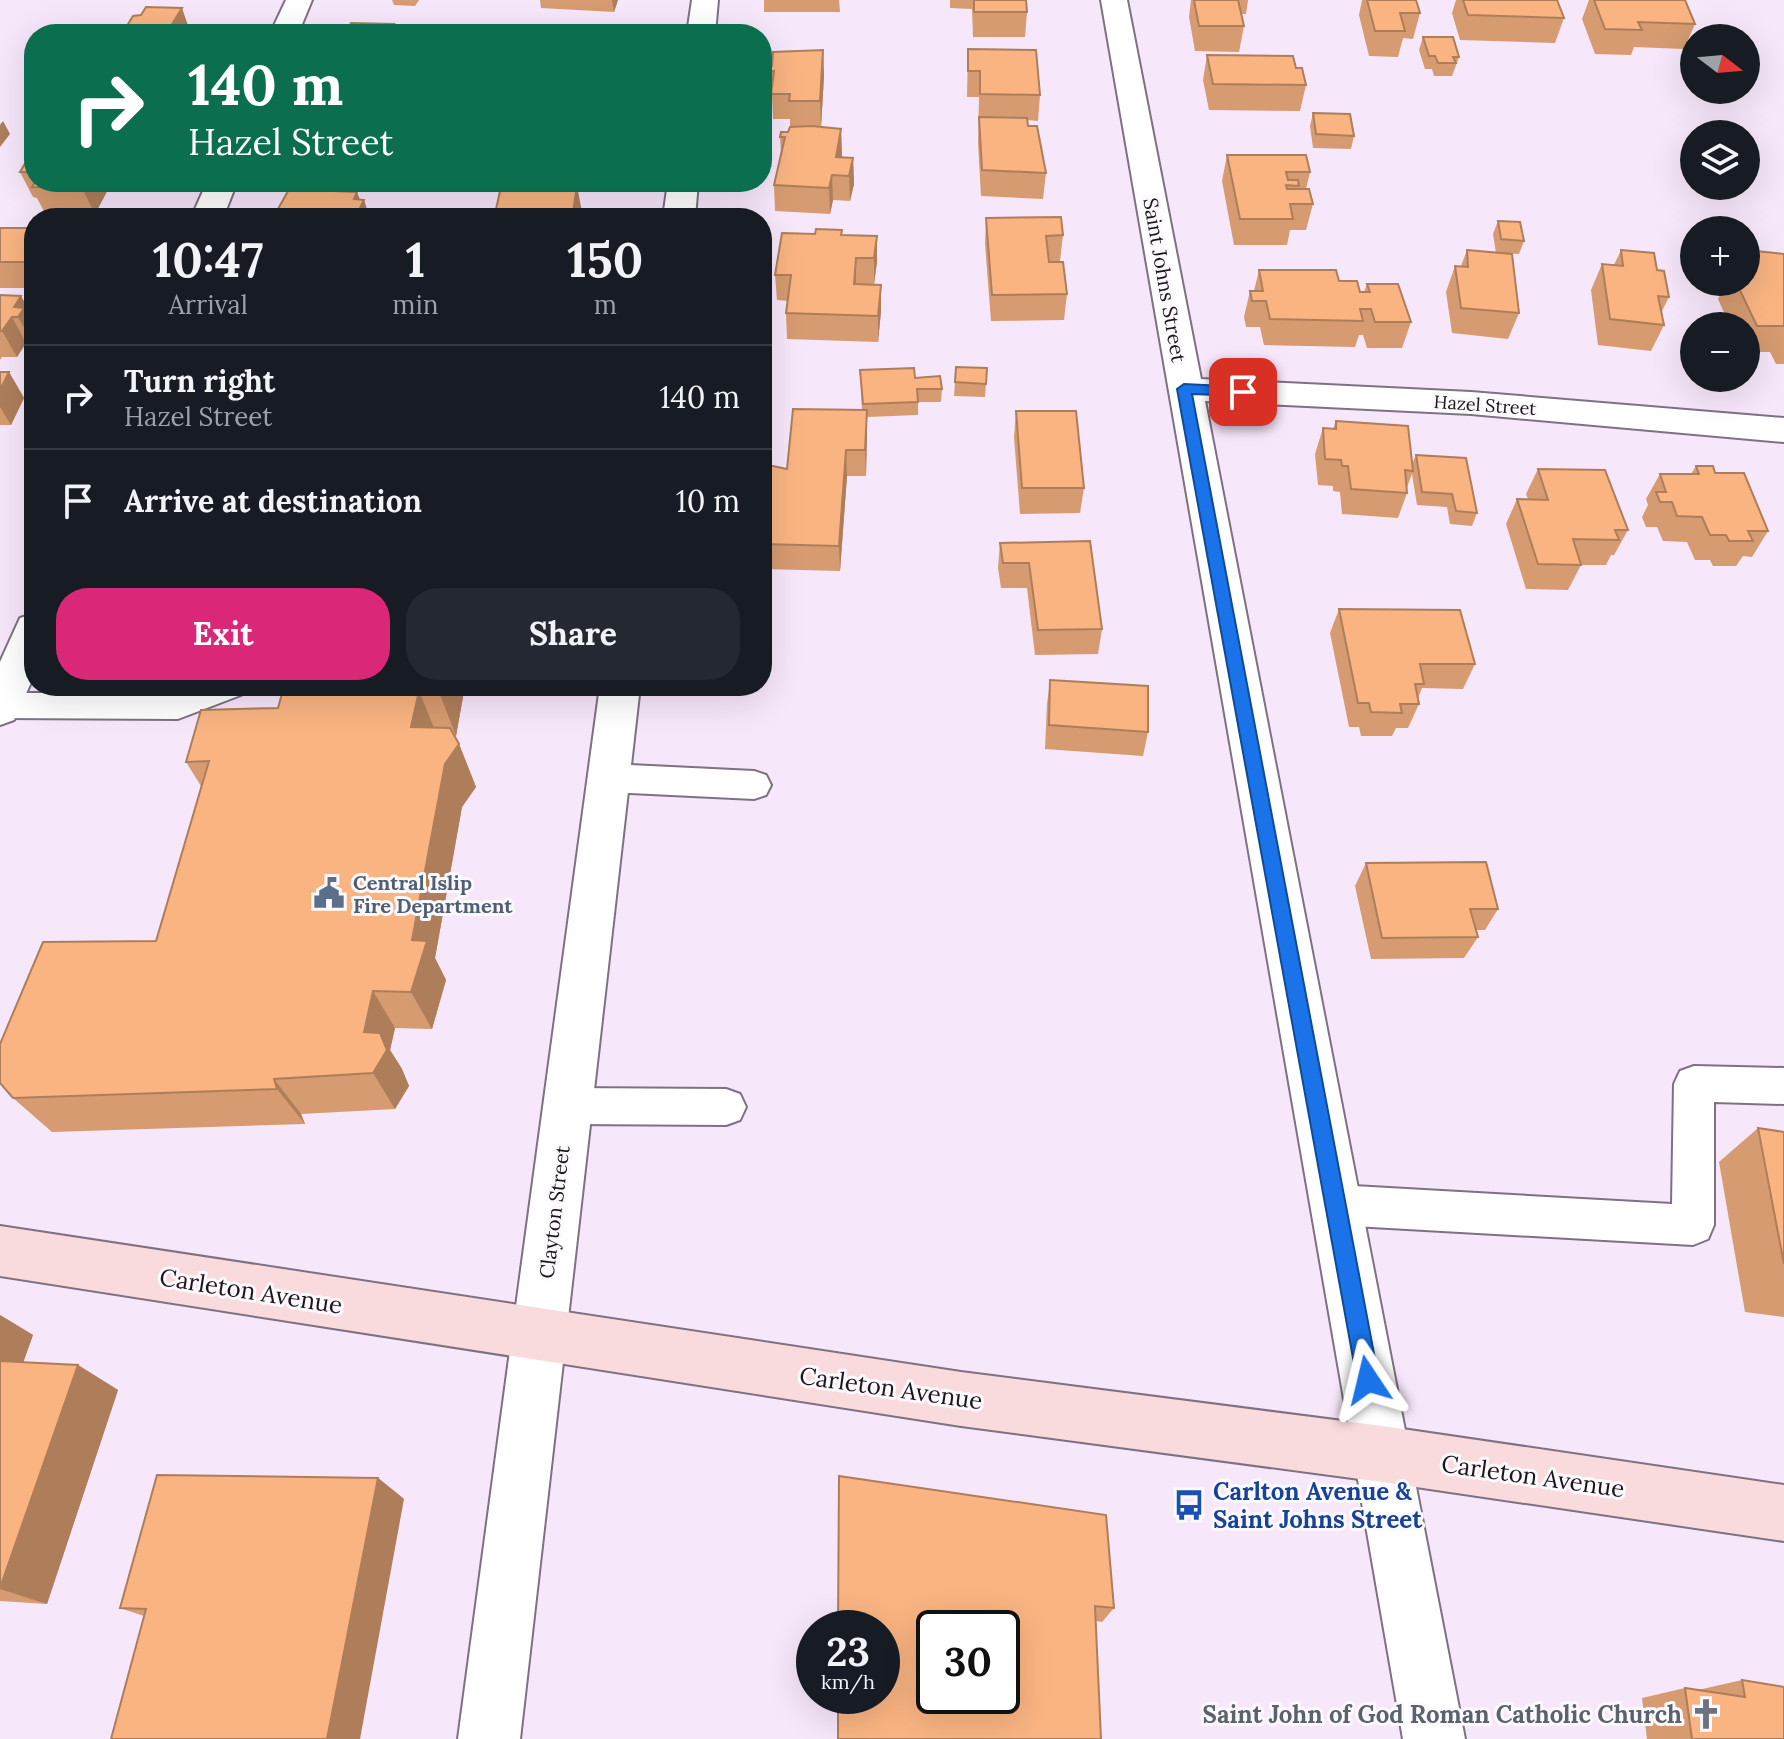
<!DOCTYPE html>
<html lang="en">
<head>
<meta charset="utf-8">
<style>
	body { margin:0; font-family:Lora,serif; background:#242831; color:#f1f3f6; height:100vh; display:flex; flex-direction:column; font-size:30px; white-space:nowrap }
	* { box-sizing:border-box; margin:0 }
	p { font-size:26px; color:#9ea1a6 }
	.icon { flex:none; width:44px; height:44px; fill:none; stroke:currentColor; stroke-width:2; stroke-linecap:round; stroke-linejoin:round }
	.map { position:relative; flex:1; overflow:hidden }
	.drawer { position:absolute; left:24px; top:208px; width:748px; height:488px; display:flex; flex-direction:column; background:#171b24; border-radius:32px; box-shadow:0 8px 32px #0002 }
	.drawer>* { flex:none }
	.banner { position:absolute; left:24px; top:24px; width:748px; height:168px; border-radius:32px; box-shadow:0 8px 32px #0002; background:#0b6e4f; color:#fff; overflow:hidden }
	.needle { width:52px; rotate:106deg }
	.tools { position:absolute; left:1680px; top:24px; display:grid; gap:16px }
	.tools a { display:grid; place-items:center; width:80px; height:80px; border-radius:50%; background:#171b24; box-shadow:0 8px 32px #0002; font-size:40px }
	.speed { position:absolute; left:796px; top:1610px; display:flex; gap:16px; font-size:40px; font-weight:700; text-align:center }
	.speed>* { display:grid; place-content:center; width:104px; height:104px; border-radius:50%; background:#171b24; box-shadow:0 8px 32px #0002; line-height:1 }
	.speed small { font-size:20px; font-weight:400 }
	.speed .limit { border:4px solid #111; border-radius:12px; background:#fff; color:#111 }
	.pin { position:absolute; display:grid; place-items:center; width:68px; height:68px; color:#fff; margin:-34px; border-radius:16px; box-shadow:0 4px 12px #0006 }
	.me { position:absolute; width:88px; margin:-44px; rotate:350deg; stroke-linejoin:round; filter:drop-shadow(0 0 6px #0008) }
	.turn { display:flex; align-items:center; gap:28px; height:168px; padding:0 32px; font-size:36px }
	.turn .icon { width:104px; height:104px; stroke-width:2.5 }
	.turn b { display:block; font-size:56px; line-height:68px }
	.eta { display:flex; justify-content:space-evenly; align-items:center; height:136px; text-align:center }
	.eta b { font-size:48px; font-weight:700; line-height:56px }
	.action { display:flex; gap:16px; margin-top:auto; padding:16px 32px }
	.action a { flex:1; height:92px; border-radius:32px; background:#db2777; color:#fff; font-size:32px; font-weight:700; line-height:92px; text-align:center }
	.action a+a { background:#242831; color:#f1f3f6 }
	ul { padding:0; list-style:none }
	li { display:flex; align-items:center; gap:24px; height:104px; padding:0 32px; border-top:2px solid #363941 }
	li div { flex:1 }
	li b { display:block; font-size:30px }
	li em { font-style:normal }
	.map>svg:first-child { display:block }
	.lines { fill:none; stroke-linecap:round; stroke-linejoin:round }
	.service-casing { stroke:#7e7182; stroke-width:4 }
	.minor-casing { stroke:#7e7182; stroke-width:4 }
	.tertiary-casing { stroke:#7e7182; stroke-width:4 }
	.secondary-casing { stroke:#7e7182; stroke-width:4 }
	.service { fill:#fff; fill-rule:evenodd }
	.minor { fill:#fff; fill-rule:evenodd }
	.tertiary { fill:#fff; fill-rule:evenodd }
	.secondary { fill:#f9dadd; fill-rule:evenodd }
	.wall { fill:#d69b70 }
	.shaded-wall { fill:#ae7e5b }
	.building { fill:#f9b482; stroke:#ae7e5b; stroke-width:2; fill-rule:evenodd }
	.route { fill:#1a73e8; stroke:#114b97; stroke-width:2 }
	.labels { text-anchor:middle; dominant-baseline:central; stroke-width:6; stroke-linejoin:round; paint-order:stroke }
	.far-street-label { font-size:18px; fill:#1b161c; stroke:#fcf9fd }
	.street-label { font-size:20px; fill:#1b161c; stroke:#fcf9fd }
	.service-label { font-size:20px; font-weight:bold; fill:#4e5e75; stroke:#fcf9fd; text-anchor:start }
	.near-street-label { font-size:24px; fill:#1b161c; stroke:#fcf9fd }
	.near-transit-label { font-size:24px; font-weight:bold; fill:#164399; stroke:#fcf9fd; text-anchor:start }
	.near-worship-label { font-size:24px; font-weight:bold; fill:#5b616d; stroke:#fcf9fd; text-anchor:end }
</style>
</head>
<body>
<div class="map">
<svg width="1784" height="1739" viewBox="0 0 1784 1739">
	<rect width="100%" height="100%" fill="#f7e7fb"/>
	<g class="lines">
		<defs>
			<g id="service">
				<polygon points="194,686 246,686 241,695 178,719 0,718 1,693 176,693"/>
				<polygon points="609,764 754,771 766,775 771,785 766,795 754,799 609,792 597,788 592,778 597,768"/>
				<polygon points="1694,1066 1784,1068 1784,1104 1714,1102 1714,1225 1708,1239 1693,1245 1336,1225 1321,1219 1315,1205 1321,1191 1336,1185 1672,1204 1674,1084 1680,1071"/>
				<polygon points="568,1088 726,1089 740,1094 746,1107 740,1120 726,1125 568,1124 554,1119 548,1106 554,1093"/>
			</g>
			<g id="minor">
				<polygon points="286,0 312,0 298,34 270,34"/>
				<polygon points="692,0 718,0 715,34 687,34"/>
				<polygon points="1101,0 1127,0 1201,379 1471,392 1784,418 1784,442 1471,414 1205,401 1465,1739 1403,1739"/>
				<polygon points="207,182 237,182 223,218 191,218"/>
				<polygon points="668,182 698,182 695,218 663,218"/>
				<polygon points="34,614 34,676 14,720 0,725 0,662 20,618"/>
				<polygon points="600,686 640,686 566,1336 558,1355 539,1363 520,1355 512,1336"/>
			</g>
			<polygon id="tertiary" points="539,1309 558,1317 566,1336 520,1739 458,1739 512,1336 520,1317"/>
			<polygon id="secondary" points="0,1226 961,1372 1382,1426 1784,1485 1784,1541 1382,1482 961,1426 0,1276"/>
		</defs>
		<use href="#service" class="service-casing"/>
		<use href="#minor" class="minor-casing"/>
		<use href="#tertiary" class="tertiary-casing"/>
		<use href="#secondary" class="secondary-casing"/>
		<use href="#service" class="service"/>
		<use href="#minor" class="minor"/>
		<use href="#tertiary" class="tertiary"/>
		<use href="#secondary" class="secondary"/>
	</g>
	<g class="wall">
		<polygon points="392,0 419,0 415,6 394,5"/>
		<polygon points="540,0 618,0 614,12 541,8"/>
		<polygon points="764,0 839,0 840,12 764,12"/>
		<polygon points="950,0 1026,0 1027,12 1025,37 973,37 972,9 950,8"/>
		<polygon points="1191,0 1248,0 1246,14 1241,14 1244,26 1239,52 1195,51 1189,17"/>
		<polygon points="1362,0 1416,0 1420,13 1413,39 1403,38 1398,57 1369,56 1359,15"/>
		<polygon points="1456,0 1557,0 1564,18 1555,43 1460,40 1452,13"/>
		<polygon points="1589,0 1685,0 1695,24 1684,49 1634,47 1631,55 1595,54 1582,19"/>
		<polygon points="1423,37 1459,57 1452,76 1434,76 1432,69 1425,69 1419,50"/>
		<polygon points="968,49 1040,95 1038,121 1027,120 1028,126 1046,173 1043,199 981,196 978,143 979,97 967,97"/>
		<polygon points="823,50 824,76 821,127 841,129 842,157 853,158 854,184 850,201 833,200 830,214 775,211 774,185 781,153 780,137 788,132 790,127 790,119 773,119 772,97 769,97 767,71 772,66"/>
		<polygon points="1207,55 1296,68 1306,85 1300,111 1209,110 1203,80"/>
		<polygon points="1313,113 1354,136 1351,149 1313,148 1310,126"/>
		<polygon points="34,150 34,182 112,182 95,214 45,213 37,198 33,197 20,172"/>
		<polygon points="1227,155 1310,172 1306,189 1313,204 1306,230 1290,230 1287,245 1234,245 1222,181"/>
		<polygon points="501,187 582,212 581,218 498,218 496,209"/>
		<polygon points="986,218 1063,235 1060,261 1067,294 1064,320 991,321 985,244"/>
		<polygon points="1498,221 1524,241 1519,254 1496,253 1493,234"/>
		<rect x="0" y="228" width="34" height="60"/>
		<polygon points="815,234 877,236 877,262 874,284 856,284 881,285 881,311 878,342 787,339 786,313 788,301 777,300 775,275"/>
		<polygon points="1467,250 1519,313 1508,339 1452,333 1446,292 1455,266 1461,266"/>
		<polygon points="1621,250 1657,270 1669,297 1661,313 1664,325 1651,351 1598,345 1591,290 1602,264 1614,265"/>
		<polygon points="1756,251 1784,254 1784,364 1776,364 1770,352 1746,352 1746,326 1730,326 1718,299 1727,282 1746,282 1746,255 1754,255"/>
		<polygon points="1259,270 1339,281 1360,292 1364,292 1367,284 1411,322 1402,348 1367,348 1363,335 1359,335 1355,347 1264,345 1260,327 1246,327 1244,317 1250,291 1254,291"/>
		<polygon points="0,295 21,296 34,320 34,340 33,343 26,343 17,357 2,357 0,360"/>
		<polygon points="987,368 985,397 954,396 955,382"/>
		<polygon points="860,370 915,378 942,389 941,402 918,402 918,415 867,417 866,476 847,476 840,571 764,569 762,550 762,491 765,491 787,469 862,410"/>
		<polygon points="0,372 9,372 24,398 11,425 0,425"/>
		<polygon points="1016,411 1084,488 1080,513 1020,514 1014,437"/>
		<polygon points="1336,421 1412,464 1416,455 1477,513 1472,526 1450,524 1447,507 1417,505 1412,474 1407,487 1407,493 1398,518 1342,514 1340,492 1333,491 1333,486 1318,485 1315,454 1323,428 1333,429"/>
		<polygon points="1696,466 1715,473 1768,531 1752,557 1743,556 1736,566 1713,566 1710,560 1695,560 1687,542 1663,541 1657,527 1646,527 1642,517 1648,505 1646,499 1660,474 1691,474"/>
		<polygon points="1538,469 1628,530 1614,555 1611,555 1606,565 1581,565 1568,590 1526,589 1506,524 1517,499 1528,499 1526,494"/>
		<polygon points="1090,541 1102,629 1098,654 1035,655 1027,588 1001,588 998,568 1000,543"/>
		<polygon points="1339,609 1475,664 1463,689 1422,688 1418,698 1419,704 1408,728 1396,728 1392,736 1361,736 1359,727 1349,727 1330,633"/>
		<polygon points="1050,680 1148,732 1143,756 1045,749 1047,704"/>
		<polygon points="284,686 465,686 456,736 454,736 459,744 476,787 462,807 435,958 446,980 432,1029 395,1028 390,1050 402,1069 409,1086 395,1109 301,1114 305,1124 52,1132 13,1098 156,941 201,786 186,762 278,708"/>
		<polygon points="1366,863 1498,909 1485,930 1476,930 1478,937 1464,958 1371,959 1355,886"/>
		<polygon points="1758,1128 1784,1132 1784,1317 1745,1312 1719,1162"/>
		<polygon points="0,1315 33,1335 23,1363 78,1365 118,1390 47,1604 0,1601"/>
		<polygon points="839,1476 1114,1608 1102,1622 1096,1621"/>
		<polygon points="378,1478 404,1499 144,1616 120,1608"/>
		<polygon points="1742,1680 1784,1739 1647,1739 1642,1698 1685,1688 1698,1690"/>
	</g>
	<g class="shaded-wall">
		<polygon points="612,0 618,0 614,12"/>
		<polygon points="182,8 191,34 166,34"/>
		<polygon points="394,24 396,34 389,34"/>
		<polygon points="823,50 824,76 821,127 820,101"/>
		<polygon points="3,121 10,134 0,147 0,125"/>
		<polygon points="841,129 842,155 838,175 836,157"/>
		<polygon points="853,158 854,184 850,201 849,176"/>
		<polygon points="832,175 833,200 830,214 829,188"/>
		<polygon points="85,182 112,182 95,214 82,188"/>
		<polygon points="577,186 582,212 581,218 572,218"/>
		<polygon points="357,192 362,205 364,200 370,218 355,218 354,199"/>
		<polygon points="877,236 877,262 874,284 874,258"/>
		<polygon points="856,258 856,283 854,310 854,284"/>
		<polygon points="881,285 881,311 878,342 878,316"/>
		<polygon points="21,296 34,320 34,340 33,343 18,317 14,307"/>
		<polygon points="12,317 26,343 17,357 2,331"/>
		<polygon points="9,372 24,398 11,425 0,407 0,390"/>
		<polygon points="867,410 867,436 866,476 865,450"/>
		<polygon points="846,450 847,476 840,571 839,546"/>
		<polygon points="441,686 465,686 456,736 439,692"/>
		<polygon points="419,691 437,735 411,727"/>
		<polygon points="459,744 476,787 462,807 435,958 446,980 432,1029 411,992 412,940 445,764"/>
		<polygon points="373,991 395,1028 390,1050 402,1069 409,1086 395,1109 373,1073 364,1032"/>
		<polygon points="274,1079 301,1114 305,1124 277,1089"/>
		<polygon points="0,1315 33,1335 15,1385 0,1377"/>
		<polygon points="78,1365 118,1390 47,1604 0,1589"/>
		<polygon points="378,1478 404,1499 360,1739 327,1739"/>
	</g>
	<g class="building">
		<polygon points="974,0 1026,0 1027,12 974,12"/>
		<polygon points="1194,0 1238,0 1244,26 1199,26"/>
		<polygon points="1367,0 1416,0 1420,13 1400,13 1405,31 1375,31"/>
		<polygon points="1463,0 1557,0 1564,18 1468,15"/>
		<polygon points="1594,0 1685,0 1695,24 1638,22 1642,30 1605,29"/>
		<polygon points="146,7 182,8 166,34 122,34 133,16 141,15"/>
		<polygon points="351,23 394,24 389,34 345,34"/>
		<polygon points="1423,37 1453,37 1459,57 1453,57 1456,63 1438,63 1435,56 1429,56"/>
		<polygon points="968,49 1036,50 1040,95 980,94 980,71 968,71"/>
		<polygon points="823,50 820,101 789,101 790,94 771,94 774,71 767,71 768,66 772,66 773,52"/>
		<polygon points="1207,55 1293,56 1296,68 1302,68 1306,85 1213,84"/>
		<polygon points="1313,113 1350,114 1354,136 1316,134"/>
		<polygon points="979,117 1027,118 1028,126 1037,126 1046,173 982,170"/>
		<polygon points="812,126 841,129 836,157 853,158 849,176 832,175 829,188 774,185 785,137 780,137 781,132 788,132 790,127"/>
		<polygon points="33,150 34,172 20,172"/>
		<polygon points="1227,155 1306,155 1310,172 1286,172 1288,180 1298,180 1299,186 1286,185 1287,189 1309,189 1313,204 1290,204 1293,219 1240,219"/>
		<polygon points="35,182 85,182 82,188 32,187"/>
		<polygon points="293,182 338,184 335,191 357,192 354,199 364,200 355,218 323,216 323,218 273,218"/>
		<polygon points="577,186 572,218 518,218 520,209 496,209 501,187"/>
		<polygon points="1061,217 1063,235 1046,236 1049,262 1063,262 1067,294 992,295 986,218"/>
		<polygon points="1498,221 1520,222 1524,241 1501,239"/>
		<rect x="0" y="228" width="34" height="34"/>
		<polygon points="816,229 842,230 841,235 877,236 874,258 856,258 854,284 881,285 878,316 786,313 791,275 775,275 782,233 815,234"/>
		<polygon points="1467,250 1512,254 1519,313 1461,308 1455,266 1468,267"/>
		<polygon points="1621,250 1654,253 1657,270 1664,271 1669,297 1658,296 1664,325 1610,319 1602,264 1623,266"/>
		<polygon points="1756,251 1784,254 1784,326 1757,326 1736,282 1746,282 1746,270 1752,269 1746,255 1758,255"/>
		<polygon points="1259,270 1336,270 1339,281 1357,281 1360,292 1370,292 1367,284 1398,284 1411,322 1375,322 1371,309 1360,309 1363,321 1270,319 1266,301 1252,301 1250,291 1263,291"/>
		<polygon points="0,295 21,296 14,307 24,308 18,317 12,317 2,331 0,331"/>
		<polygon points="956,367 987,368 986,384 955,382"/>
		<polygon points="914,368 915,378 940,376 942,389 917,389 918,402 863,404 860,370"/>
		<polygon points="0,372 9,372 0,390"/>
		<polygon points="793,409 867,410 865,450 846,450 839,546 762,544 765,504 762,504 762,491 765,491 768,465 787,469"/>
		<polygon points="1016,411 1076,411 1084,488 1022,488"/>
		<polygon points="1336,421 1408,426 1413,471 1405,470 1407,493 1351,489 1348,466 1342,466 1341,460 1325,459 1323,428 1336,429"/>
		<polygon points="1416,455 1466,458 1477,513 1456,511 1452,494 1422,492"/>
		<polygon points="1696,466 1713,466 1715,473 1744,473 1768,531 1748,531 1753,541 1729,541 1726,535 1710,535 1702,517 1677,516 1672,502 1660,502 1656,492 1666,492 1660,474 1699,474"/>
		<polygon points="1538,469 1605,470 1628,530 1615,530 1619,540 1573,539 1581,565 1538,564 1517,499 1548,500"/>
		<polygon points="1090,541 1102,629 1038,630 1029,563 1003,563 1000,543"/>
		<polygon points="1339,609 1460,610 1475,664 1420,664 1424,684 1415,684 1419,704 1400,704 1402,713 1371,712 1369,703 1358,703"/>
		<polygon points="1050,680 1148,686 1148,732 1049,725"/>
		<polygon points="284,686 441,686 439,692 419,691 411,727 450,728 459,744 445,764 412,940 427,941 411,992 373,991 364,1032 380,1033 387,1050 373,1073 274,1079 277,1089 13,1098 0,1083 0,1044 43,942 156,941 209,761 186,762 201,710 278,708"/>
		<polygon points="1486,862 1498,909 1470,909 1478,937 1382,938 1366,863"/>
		<polygon points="1758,1128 1784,1132 1784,1264"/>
		<polygon points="0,1361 78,1365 0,1588"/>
		<polygon points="157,1475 378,1478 327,1739 111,1739 146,1609 120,1608"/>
		<path d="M 839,1476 L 1106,1515 L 1114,1608 L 1095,1606 L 1101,1739 L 838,1739 L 838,1696 L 882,1696 L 882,1628 L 838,1628 ZM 934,1628 L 1002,1628 L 1002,1696 L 934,1696 Z"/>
		<polygon points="1742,1680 1784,1687 1784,1739 1692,1739 1685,1688 1745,1697"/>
	</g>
	<polygon class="route" points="1184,384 1243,387 1250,392 1243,396 1192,394 1379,1380 1376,1388 1368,1391 1360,1388 1357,1380 1177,389"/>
	<defs>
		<symbol id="civic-bare" viewBox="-9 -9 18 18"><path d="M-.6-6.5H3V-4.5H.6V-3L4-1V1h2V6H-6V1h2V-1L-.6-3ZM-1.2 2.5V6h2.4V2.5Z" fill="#5c6f8a" stroke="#fcf9fd" stroke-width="2.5" paint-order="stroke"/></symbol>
		<symbol id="bus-bare" viewBox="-9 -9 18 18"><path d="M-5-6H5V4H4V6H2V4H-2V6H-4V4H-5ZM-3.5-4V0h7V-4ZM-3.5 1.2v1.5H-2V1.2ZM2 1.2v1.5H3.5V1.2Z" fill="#1a4fb4" stroke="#fcf9fd" stroke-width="2.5" paint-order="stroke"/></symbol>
		<symbol id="church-bare" viewBox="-9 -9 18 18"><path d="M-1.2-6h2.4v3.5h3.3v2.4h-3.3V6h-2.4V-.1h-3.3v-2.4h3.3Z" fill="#6b7280" stroke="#fcf9fd" stroke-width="2.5" paint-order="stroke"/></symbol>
	</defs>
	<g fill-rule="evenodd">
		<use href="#civic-bare" x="307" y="871" width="44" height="44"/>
		<use href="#bus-bare" x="1167" y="1483" width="44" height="44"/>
		<use href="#church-bare" x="1684" y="1692" width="44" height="44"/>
	</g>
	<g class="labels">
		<g class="far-street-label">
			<text transform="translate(1485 405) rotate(4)">Hazel Street</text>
		</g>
		<g class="street-label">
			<text transform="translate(1165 280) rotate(80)">Saint Johns Street</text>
			<text transform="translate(554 1212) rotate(-83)">Clayton Street</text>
		</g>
		<g class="service-label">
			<text x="353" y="882">Central Islip<tspan x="353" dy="23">Fire Department</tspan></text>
		</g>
		<g class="near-street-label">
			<text transform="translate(251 1291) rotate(9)">Carleton Avenue</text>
			<text transform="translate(891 1388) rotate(8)">Carleton Avenue</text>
			<text transform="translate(1533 1476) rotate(8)">Carleton Avenue</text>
		</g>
		<g class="near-transit-label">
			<text x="1213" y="1491">Carlton Avenue &amp;<tspan x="1213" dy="28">Saint Johns Street</tspan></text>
		</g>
		<g class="near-worship-label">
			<text x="1682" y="1714">Saint John of God Roman Catholic Church</text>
		</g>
	</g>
</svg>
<div class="tools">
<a><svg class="needle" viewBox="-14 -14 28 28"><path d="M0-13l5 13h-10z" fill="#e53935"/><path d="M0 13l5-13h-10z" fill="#9ea1a6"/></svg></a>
<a><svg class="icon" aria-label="layers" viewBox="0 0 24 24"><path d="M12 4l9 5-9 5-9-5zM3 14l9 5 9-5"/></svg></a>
<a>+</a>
<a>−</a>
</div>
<div class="speed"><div>23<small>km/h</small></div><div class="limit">30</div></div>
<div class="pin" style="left:1243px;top:392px;background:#d93025"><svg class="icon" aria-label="arrive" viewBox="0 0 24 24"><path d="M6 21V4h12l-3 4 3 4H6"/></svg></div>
<svg class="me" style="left:1368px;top:1380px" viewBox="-20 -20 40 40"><path d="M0-17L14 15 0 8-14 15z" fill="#1a73e8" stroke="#fff" stroke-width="4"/></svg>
<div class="banner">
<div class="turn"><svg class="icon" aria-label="right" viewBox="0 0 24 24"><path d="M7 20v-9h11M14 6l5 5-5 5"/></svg><div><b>140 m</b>Hazel Street</div></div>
</div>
<section class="drawer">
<div class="eta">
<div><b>10:47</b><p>Arrival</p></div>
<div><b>1</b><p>min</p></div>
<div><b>150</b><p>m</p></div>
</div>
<ul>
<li><svg class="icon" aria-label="right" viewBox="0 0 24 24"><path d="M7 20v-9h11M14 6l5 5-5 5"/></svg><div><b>Turn right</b><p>Hazel Street</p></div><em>140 m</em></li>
<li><svg class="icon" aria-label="arrive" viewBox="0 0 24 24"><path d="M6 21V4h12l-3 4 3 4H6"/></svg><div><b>Arrive at destination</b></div><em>10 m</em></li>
</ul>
<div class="action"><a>Exit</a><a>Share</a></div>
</section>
</div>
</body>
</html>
